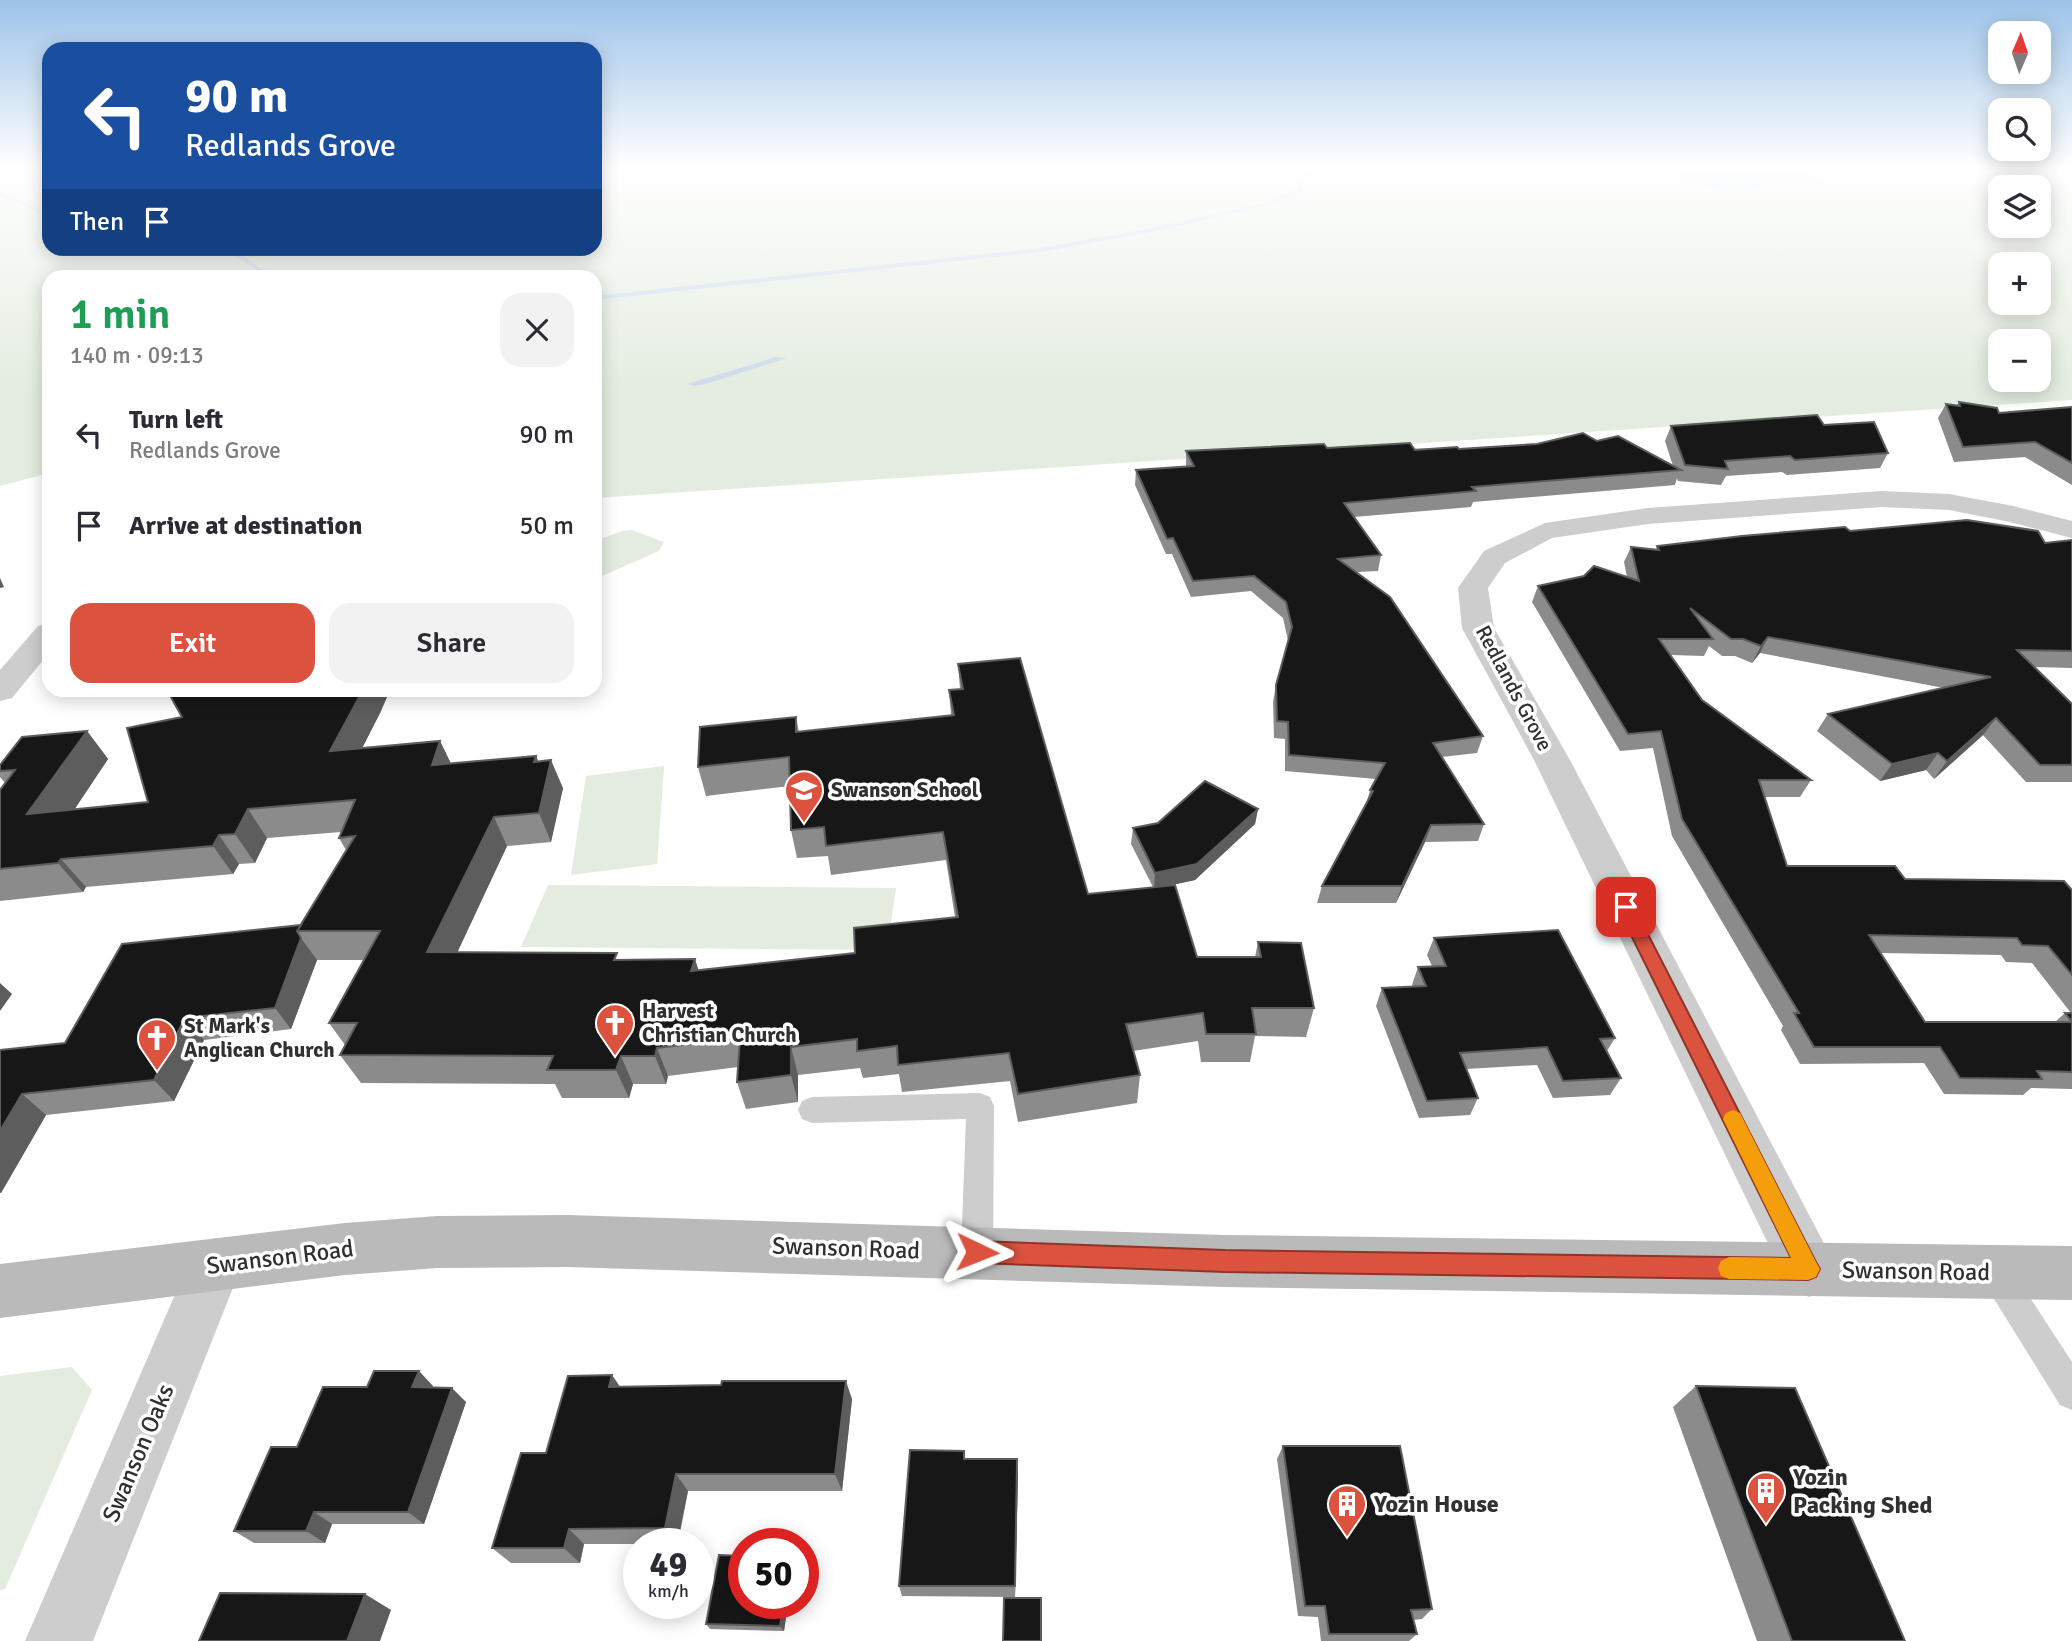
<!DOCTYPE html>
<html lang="en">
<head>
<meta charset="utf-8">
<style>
	body { margin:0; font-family:Signika,sans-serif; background:#f2f2f3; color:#2b2b33; height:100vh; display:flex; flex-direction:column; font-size:26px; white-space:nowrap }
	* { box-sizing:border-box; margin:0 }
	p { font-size:23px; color:#7c7c81 }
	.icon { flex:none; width:38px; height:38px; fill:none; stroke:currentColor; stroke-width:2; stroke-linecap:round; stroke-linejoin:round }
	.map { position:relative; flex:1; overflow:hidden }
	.side { position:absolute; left:42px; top:270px; width:560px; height:427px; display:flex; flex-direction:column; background:#fff; border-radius:21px; box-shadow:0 4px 18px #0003 }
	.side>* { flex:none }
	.top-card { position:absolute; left:42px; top:42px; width:560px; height:214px; border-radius:21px; box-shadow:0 4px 18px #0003; background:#1a4fa0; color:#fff; overflow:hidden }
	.needle { width:46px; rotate:2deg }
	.tools { position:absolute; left:1988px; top:21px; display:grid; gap:14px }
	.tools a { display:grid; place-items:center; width:63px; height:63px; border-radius:14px; background:#fff; box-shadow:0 4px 18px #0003; font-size:35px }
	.speed { position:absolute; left:623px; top:1528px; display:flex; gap:14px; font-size:35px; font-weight:700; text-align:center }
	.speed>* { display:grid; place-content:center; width:91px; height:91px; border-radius:50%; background:#fff; box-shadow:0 4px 18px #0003; line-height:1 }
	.speed small { font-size:18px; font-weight:400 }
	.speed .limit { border:10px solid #d22; background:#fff; color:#111 }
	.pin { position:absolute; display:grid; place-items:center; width:60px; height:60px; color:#fff; margin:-30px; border-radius:14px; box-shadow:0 4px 10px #0006 }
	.me { position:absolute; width:77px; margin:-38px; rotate:92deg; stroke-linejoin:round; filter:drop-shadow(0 0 5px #0008) }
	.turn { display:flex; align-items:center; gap:24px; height:147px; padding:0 28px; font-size:32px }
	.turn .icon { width:91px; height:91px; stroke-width:2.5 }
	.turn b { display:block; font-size:49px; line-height:60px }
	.then { display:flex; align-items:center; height:66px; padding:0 28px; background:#0003; gap:14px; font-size:26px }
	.round { display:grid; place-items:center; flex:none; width:74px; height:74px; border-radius:21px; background:#f2f2f3 }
	.head { display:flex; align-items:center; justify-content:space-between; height:119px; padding:0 28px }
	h1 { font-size:42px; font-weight:600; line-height:52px; color:#1e9e55 }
	.cta { display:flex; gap:14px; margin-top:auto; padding:14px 28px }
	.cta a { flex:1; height:80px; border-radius:21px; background:#db523e; color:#fff; font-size:28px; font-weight:600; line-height:80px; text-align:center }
	.cta a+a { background:#f2f2f3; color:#2b2b33 }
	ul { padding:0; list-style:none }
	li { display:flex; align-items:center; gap:21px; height:91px; padding:0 28px }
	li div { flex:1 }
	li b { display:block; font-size:26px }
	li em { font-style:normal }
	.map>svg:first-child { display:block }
	.green { fill:#e3ecdf; fill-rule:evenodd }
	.water { fill:#ccd9ea }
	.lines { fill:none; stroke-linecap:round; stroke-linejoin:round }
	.stream { fill:#ccd9ea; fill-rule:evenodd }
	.service { fill:#cdcdcd; fill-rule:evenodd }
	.minor { fill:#cdcdcd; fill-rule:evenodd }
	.secondary { fill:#bababa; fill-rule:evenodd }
	.wall { fill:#8b8b8b; fill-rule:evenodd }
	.shaded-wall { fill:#5d5d5d }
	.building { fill:#171717; stroke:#5d5d5d; stroke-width:2 }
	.route { fill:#db523e; stroke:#8e3528; stroke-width:2 }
	.slow { fill:#f59e0b }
	.labels { text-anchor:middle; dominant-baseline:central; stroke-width:7; stroke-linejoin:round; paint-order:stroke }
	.street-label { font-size:21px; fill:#303030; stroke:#fff }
	.poi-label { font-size:21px; font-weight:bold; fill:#303030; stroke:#fff; text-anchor:start }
	.near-street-label { font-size:24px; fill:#303030; stroke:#fff }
	.near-poi-label { font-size:24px; font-weight:bold; fill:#303030; stroke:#fff; text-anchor:start }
</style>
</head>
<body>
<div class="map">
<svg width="2072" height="1641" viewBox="0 0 2072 1641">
	<rect width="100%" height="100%" fill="#fff"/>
	<g class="green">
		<path d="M 0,169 L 49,169 L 49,248 L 595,248 L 595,169 L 2072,169 L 2072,400 L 595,498 L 595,276 L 49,276 L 49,473 L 0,486 ZM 2000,187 L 2039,187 L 2039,226 L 2000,226 ZM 2000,264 L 2039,264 L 2039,303 L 2000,303 ZM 2000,341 L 2039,341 L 2039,380 L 2000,380 Z"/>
		<polygon points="632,530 664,542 659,551 595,579 595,541 622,531"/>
		<polygon points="664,766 657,864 571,875 586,776"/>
		<polygon points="548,885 896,888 887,950 521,947"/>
		<polygon points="72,1367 92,1390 5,1589 0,1590 0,1376"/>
	</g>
	<g class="water">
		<path d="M 1726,169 L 1793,170 L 1824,177 L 1826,184 C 1805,190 1786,184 1765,187 C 1735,191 1706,191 1678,179 L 1680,172 Z"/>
		<polygon points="776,357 787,358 706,384 694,386 687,384"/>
	</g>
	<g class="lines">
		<g class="stream">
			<polygon points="1314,169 1319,169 1303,184 1304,190 1269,205 1157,231 1041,252 595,300 595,296 1041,248 1157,227 1267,202 1299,188 1298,183"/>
			<polygon points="0,192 49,213 49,217 0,196"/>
			<polygon points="224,248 232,248 272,276 266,276"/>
		</g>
		<g class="service">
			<polygon points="980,1093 990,1097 994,1106 993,1252 988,1263 977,1267 966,1263 961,1252 966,1119 812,1123 802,1119 798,1110 802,1101 812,1097"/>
			<polygon points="1997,1259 2008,1264 2072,1362 2072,1410 2060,1405 1986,1286 1981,1275 1986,1264"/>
		</g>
		<g class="minor">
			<polygon points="1882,491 1949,494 2013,506 2072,521 2072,538 2010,522 1949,510 1882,507 1648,524 1552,538 1505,563 1488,588 1494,628 1570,760 1828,1251 1836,1270 1828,1289 1809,1297 1790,1289 1534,760 1462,628 1458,588 1484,551 1545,523 1648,508"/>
			<polygon points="49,623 49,653 12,698 0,701 0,670 38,626"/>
			<polygon points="215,1238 234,1246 242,1265 93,1641 25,1641 196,1246"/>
		</g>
		<polygon class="secondary" points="567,1215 1225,1235 2072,1246 2072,1300 1225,1287 567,1267 437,1268 345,1275 0,1318 0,1264 345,1223 437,1216"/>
	</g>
	<g class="wall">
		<polygon points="1959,402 1999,413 2072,407 2072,485 2025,457 1954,462 1938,418 1946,404 1957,405"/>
		<polygon points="1824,425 1888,453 1880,468 1787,475 1782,472 1726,476 1721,485 1678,481 1677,478 1675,485 1473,502 1471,507 1354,517 1381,555 1378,571 1357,572 1483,736 1477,753 1442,757 1484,824 1478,841 1425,842 1396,903 1317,903 1322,886 1366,805 1370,790 1376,779 1285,771 1285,739 1274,738 1273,702 1276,685 1288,640 1283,618 1251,591 1191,597 1172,554 1166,554 1135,485 1136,470 1186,467 1186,451 1327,448 1459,449 1597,441 1673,466 1665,441 1671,426"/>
		<path d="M 1850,531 L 2045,543 L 2072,540 L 2072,668 L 2034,667 L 2072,704 L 2072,782 L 2026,782 L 1983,735 L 1934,779 L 1926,770 L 1880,781 L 1817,731 L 1828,714 L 1944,688 L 1760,653 L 1752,663 L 1735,656 L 1722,656 L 1709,646 L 1704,656 L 1671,655 L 1702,700 L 1811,780 L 1800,797 L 1765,797 L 1787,866 L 1905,879 L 2072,890 L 2072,1089 L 2031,1088 L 2023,1095 L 1944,1094 L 1924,1063 L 1800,1064 L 1781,1030 L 1783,1026 L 1672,836 L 1653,748 L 1620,751 L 1532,602 L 1538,586 L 1627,577 L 1624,562 L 1631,547 L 1656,550 L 1657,546 ZM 1880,953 L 2001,955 L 2006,962 L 2032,963 L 2071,1013 L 2065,1013 L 2055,1022 L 1925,1022 Z"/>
		<polygon points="958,664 1088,894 1153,887 1131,844 1133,828 1258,809 1255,824 1195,880 1166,886 1197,957 1255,957 1258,942 1314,1008 1306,1037 1255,1036 1250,1062 1201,1062 1198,1041 1133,1051 1140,1075 1137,1103 1018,1122 1010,1081 902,1092 899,1074 863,1078 860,1068 798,1075 798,1102 746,1109 737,1082 738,1067 668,1076 666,1084 633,1084 629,1098 562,1098 555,1084 361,1083 340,1055 345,1045 329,1023 364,960 317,960 291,1029 204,1040 174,1101 46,1115 1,1193 0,1193 0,1050 65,1043 301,925 346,850 339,838 341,832 267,838 255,863 239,864 233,874 86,887 83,892 0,901 0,790 5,783 0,777 0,765 87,731 108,759 74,810 148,802 182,717 167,690 390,690 380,713 362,748 440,741 451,764 536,756 538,761 563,788 551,842 507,846 457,952 619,960 695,959 698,971 855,953 955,917 946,860 831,875 828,856 797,858 791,830 790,786 706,796 698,767 796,717 799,732 951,715 949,690 960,689"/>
		<polygon points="1434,938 1615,1038 1607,1051 1621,1078 1610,1095 1553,1098 1537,1065 1466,1069 1478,1098 1470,1115 1419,1118 1376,1006 1382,988 1413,987 1412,985 1418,967 1432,966 1427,955"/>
		<polygon points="433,1386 432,1388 466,1402 424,1524 332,1524 325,1543 254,1543 234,1531 297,1447 367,1387"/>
		<polygon points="1696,1386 1905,1641 1757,1641 1673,1407"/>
		<polygon points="620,1387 852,1399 842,1491 688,1491 678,1544 584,1544 580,1563 511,1563 492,1548 546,1453"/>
		<polygon points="1283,1446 1432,1609 1422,1619 1413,1620 1417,1634 1409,1641 1321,1641 1318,1617 1298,1616 1277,1459"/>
		<polygon points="1018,1473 1015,1597 902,1596 899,1586"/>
		<polygon points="788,1603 784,1631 710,1629 706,1624"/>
	</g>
	<g class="shaded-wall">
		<polygon points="0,578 4,587 0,588"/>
		<polygon points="1768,637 1760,653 1752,663 1761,646"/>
		<polygon points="363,690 390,690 380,713 346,780 330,751"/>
		<polygon points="1996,718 1983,735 1934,779 1947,761"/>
		<polygon points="87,731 108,759 52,843 27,814"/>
		<polygon points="440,741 454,770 432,765"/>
		<polygon points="1938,753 1926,770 1880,781 1892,764"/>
		<polygon points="536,756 546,782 551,760 563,788 551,842 539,813 534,762"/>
		<polygon points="248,809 267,838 255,863 235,834"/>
		<polygon points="1258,809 1255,824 1195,880 1154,889 1155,873"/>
		<polygon points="494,817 507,846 444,981 427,952"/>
		<polygon points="1431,825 1425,842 1396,903 1402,886"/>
		<polygon points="219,835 239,864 233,874 213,846"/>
		<polygon points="61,859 86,887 83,892 58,863"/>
		<polygon points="301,938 317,960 291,1029 275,1008"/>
		<polygon points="695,959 704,988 691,971"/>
		<polygon points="0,983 12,994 0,1011"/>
		<polygon points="185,1018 204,1040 174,1101 154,1080"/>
		<polygon points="791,1047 798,1075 798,1102 791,1075"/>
		<polygon points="657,1048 668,1076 666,1084 655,1056"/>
		<polygon points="621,1056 633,1084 629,1098 616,1070"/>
		<polygon points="22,1094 46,1115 1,1193 0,1192 0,1131"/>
		<polygon points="419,1371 433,1386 427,1402 412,1387"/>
		<polygon points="612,1375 625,1394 609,1387"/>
		<polygon points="846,1381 852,1399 842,1491 835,1474"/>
		<polygon points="452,1388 466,1402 424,1524 408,1512"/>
		<polygon points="1017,1459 1018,1473 1015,1597 1015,1586"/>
		<polygon points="676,1474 688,1491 677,1544 665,1528"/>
		<polygon points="314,1512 332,1524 325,1543 306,1531"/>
		<polygon points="569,1529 584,1544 580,1563 564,1548"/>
		<polygon points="365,1594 391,1610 380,1641 347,1641"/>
		<polygon points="784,1603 788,1603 784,1631 780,1626"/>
	</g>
	<g class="building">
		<polygon points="1959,402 1997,408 1999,413 2072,407 2072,463 2035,442 1963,447 1946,404 1960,406"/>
		<polygon points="1817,415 1824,425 1874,422 1888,453 1795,460 1790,456 1725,461 1728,469 1685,465 1671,426"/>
		<polygon points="1583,433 1597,441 1618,436 1681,470 1472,487 1476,491 1344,503 1381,555 1338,559 1390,597 1483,736 1433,743 1484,824 1431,825 1402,886 1322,886 1373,791 1370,790 1385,763 1289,755 1288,722 1277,721 1276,685 1292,627 1286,602 1254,576 1193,581 1173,538 1167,539 1136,470 1194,466 1186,451 1324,444 1327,448 1410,443 1415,450 1457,447 1459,449 1537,444"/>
		<polygon points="1967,520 2038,531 2045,543 2072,540 2072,651 2017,650 2072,704 2072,765 2040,765 1996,718 1947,761 1938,753 1892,764 1828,714 1991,677 1768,637 1761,646 1743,639 1731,639 1690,608 1713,639 1659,639 1702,700 1811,780 1759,780 1787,866 1895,866 1905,879 2064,881 2072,890 2072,975 2048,946 2022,945 2017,938 1869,935 1925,1022 2072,1022 2065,1013 2072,1013 2072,1072 2037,1071 2042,1079 1960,1078 1940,1047 1814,1047 1794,1013 1799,1013 1682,819 1661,731 1628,734 1538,586 1584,576 1594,566 1639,581 1631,547 1659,550 1657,546 1742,536 1845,527 1850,531"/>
		<polygon points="1020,658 1088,894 1175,885 1197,957 1261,957 1258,942 1301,943 1314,1008 1252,1008 1256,1034 1206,1034 1203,1013 1126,1024 1140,1075 1018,1094 1009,1053 898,1065 897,1046 857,1051 857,1039 791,1047 791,1075 737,1082 740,1038 657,1048 655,1056 621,1056 616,1070 547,1070 553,1056 340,1055 357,1023 329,1023 380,931 297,931 355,836 339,838 355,800 248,809 235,834 219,835 213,846 61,859 58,863 0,869 0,790 15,770 0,771 0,765 22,737 87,731 27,814 148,802 127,728 182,717 167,690 363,690 330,751 440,741 432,765 536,756 534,762 551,760 539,813 494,817 427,952 617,953 614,960 695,959 691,971 855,953 854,928 958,917 943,832 826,846 824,827 791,830 789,757 698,767 700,727 796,717 796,732 954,715 949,690 963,689 958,664"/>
		<polygon points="1205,781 1258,809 1197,864 1155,873 1133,828 1158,823"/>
		<polygon points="301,925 297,931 301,938 275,1008 185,1018 154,1080 22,1094 0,1131 0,1050 65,1043 122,944"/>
		<polygon points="1558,930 1615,1038 1600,1039 1621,1078 1563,1081 1547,1047 1460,1053 1478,1098 1427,1101 1382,988 1426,986 1418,967 1446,966 1434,938"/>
		<polygon points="374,1371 419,1371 412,1387 452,1388 408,1512 314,1512 306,1531 234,1531 271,1447 297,1447 323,1387 367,1387"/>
		<polygon points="612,1375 609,1387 721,1385 722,1381 846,1381 835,1474 676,1474 665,1528 569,1529 564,1548 492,1548 521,1453 546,1453 568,1376"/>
		<polygon points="1696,1386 1795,1388 1905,1641 1792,1641"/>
		<polygon points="1283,1446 1400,1446 1432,1609 1411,1610 1417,1634 1329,1634 1325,1606 1305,1606"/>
		<polygon points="910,1450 964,1451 964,1459 1017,1459 1015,1586 899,1586"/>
		<polygon points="719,1555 744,1556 744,1603 784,1603 780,1626 706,1624"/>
		<polygon points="220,1593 365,1594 347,1641 199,1641"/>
		<polygon points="1004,1598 1041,1598 1041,1641 1003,1641"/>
	</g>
	<linearGradient id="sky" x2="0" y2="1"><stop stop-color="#9dc3e9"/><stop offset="0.42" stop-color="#fff"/><stop offset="1" stop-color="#fff" stop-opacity="0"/></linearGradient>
	<rect width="2072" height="399" fill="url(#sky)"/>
	<polygon class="route" points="1626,900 1632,902 1634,907 1816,1262 1820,1269 1816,1277 1808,1280 1225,1272 977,1263 969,1260 966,1252 969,1244 977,1241 1225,1250 1791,1258 1617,907 1620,902"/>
	<polygon class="slow" points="1733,1110 1740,1113 1816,1262 1820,1269 1816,1277 1808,1280 1729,1279 1721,1276 1718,1268 1721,1261 1729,1257 1791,1258 1723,1119 1726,1113"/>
	<defs>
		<symbol id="school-pin" viewBox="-11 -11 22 30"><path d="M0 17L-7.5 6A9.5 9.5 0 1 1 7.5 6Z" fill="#db523e" stroke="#fff"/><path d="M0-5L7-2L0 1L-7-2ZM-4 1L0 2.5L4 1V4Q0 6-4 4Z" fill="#fff"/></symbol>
		<symbol id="church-pin" viewBox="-11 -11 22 30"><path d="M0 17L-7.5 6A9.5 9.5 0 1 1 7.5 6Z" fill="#db523e" stroke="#fff"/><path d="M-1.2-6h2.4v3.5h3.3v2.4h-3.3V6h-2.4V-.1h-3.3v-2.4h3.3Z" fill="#fff"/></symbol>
		<symbol id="building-pin" viewBox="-11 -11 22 30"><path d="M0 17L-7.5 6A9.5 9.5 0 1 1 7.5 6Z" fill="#db523e" stroke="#fff"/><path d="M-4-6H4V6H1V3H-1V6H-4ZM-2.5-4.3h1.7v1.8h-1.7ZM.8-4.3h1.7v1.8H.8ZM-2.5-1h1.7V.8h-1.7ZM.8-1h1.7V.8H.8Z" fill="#fff"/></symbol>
	</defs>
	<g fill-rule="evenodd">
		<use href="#school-pin" x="782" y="768" width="44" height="60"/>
		<use href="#church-pin" x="593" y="1001" width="44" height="60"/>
		<use href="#church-pin" x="135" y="1016" width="44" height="60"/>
		<use href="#building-pin" x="1744" y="1469" width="44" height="60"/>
		<use href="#building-pin" x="1325" y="1482" width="44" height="60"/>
	</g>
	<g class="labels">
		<g class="street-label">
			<text transform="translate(1514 688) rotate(62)">Redlands Grove</text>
		</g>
		<g class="poi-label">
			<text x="831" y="790">Swanson School</text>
			<text x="642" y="1011">Harvest<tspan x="642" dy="24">Christian Church</tspan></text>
			<text x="184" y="1026">St Mark's<tspan x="184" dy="24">Anglican Church</tspan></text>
		</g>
		<g class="near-street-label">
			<text transform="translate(846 1248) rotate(2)">Swanson Road</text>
			<text transform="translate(280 1257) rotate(-7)">Swanson Road</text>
			<text transform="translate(1916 1271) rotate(1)">Swanson Road</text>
			<text transform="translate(138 1453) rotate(-67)">Swanson Oaks</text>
		</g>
		<g class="near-poi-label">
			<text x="1793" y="1477">Yozin<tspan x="1793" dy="28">Packing Shed</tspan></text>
			<text x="1374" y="1504">Yozin House</text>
		</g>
	</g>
</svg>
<div class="tools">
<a><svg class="needle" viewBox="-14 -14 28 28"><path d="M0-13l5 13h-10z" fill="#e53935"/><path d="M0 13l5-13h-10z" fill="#7c7c81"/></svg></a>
<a><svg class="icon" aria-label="search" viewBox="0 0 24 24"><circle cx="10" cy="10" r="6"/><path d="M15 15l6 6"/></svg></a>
<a><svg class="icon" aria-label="layers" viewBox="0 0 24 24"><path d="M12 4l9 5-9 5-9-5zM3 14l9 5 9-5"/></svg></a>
<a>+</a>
<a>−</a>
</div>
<div class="speed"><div>49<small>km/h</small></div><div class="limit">50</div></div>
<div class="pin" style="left:1626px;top:907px;background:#d93025"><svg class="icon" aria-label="arrive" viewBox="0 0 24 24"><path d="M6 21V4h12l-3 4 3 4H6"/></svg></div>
<svg class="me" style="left:977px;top:1252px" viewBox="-20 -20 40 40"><path d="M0-17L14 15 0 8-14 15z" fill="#db523e" stroke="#fff" stroke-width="4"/></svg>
<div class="top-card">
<div class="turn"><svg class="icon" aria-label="left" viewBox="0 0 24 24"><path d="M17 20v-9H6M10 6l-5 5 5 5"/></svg><div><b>90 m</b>Redlands Grove</div></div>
<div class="then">Then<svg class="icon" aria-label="arrive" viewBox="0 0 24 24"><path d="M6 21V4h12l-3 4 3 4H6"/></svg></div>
</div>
<section class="side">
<div class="head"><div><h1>1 min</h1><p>140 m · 09:13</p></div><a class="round"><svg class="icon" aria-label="close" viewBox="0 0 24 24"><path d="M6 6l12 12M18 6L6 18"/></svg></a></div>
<ul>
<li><svg class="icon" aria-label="left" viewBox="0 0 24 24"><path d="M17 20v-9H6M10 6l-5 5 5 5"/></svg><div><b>Turn left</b><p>Redlands Grove</p></div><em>90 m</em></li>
<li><svg class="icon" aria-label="arrive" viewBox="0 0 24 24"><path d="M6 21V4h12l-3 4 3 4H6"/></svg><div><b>Arrive at destination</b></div><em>50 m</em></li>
</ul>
<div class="cta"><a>Exit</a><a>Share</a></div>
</section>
</div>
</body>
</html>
